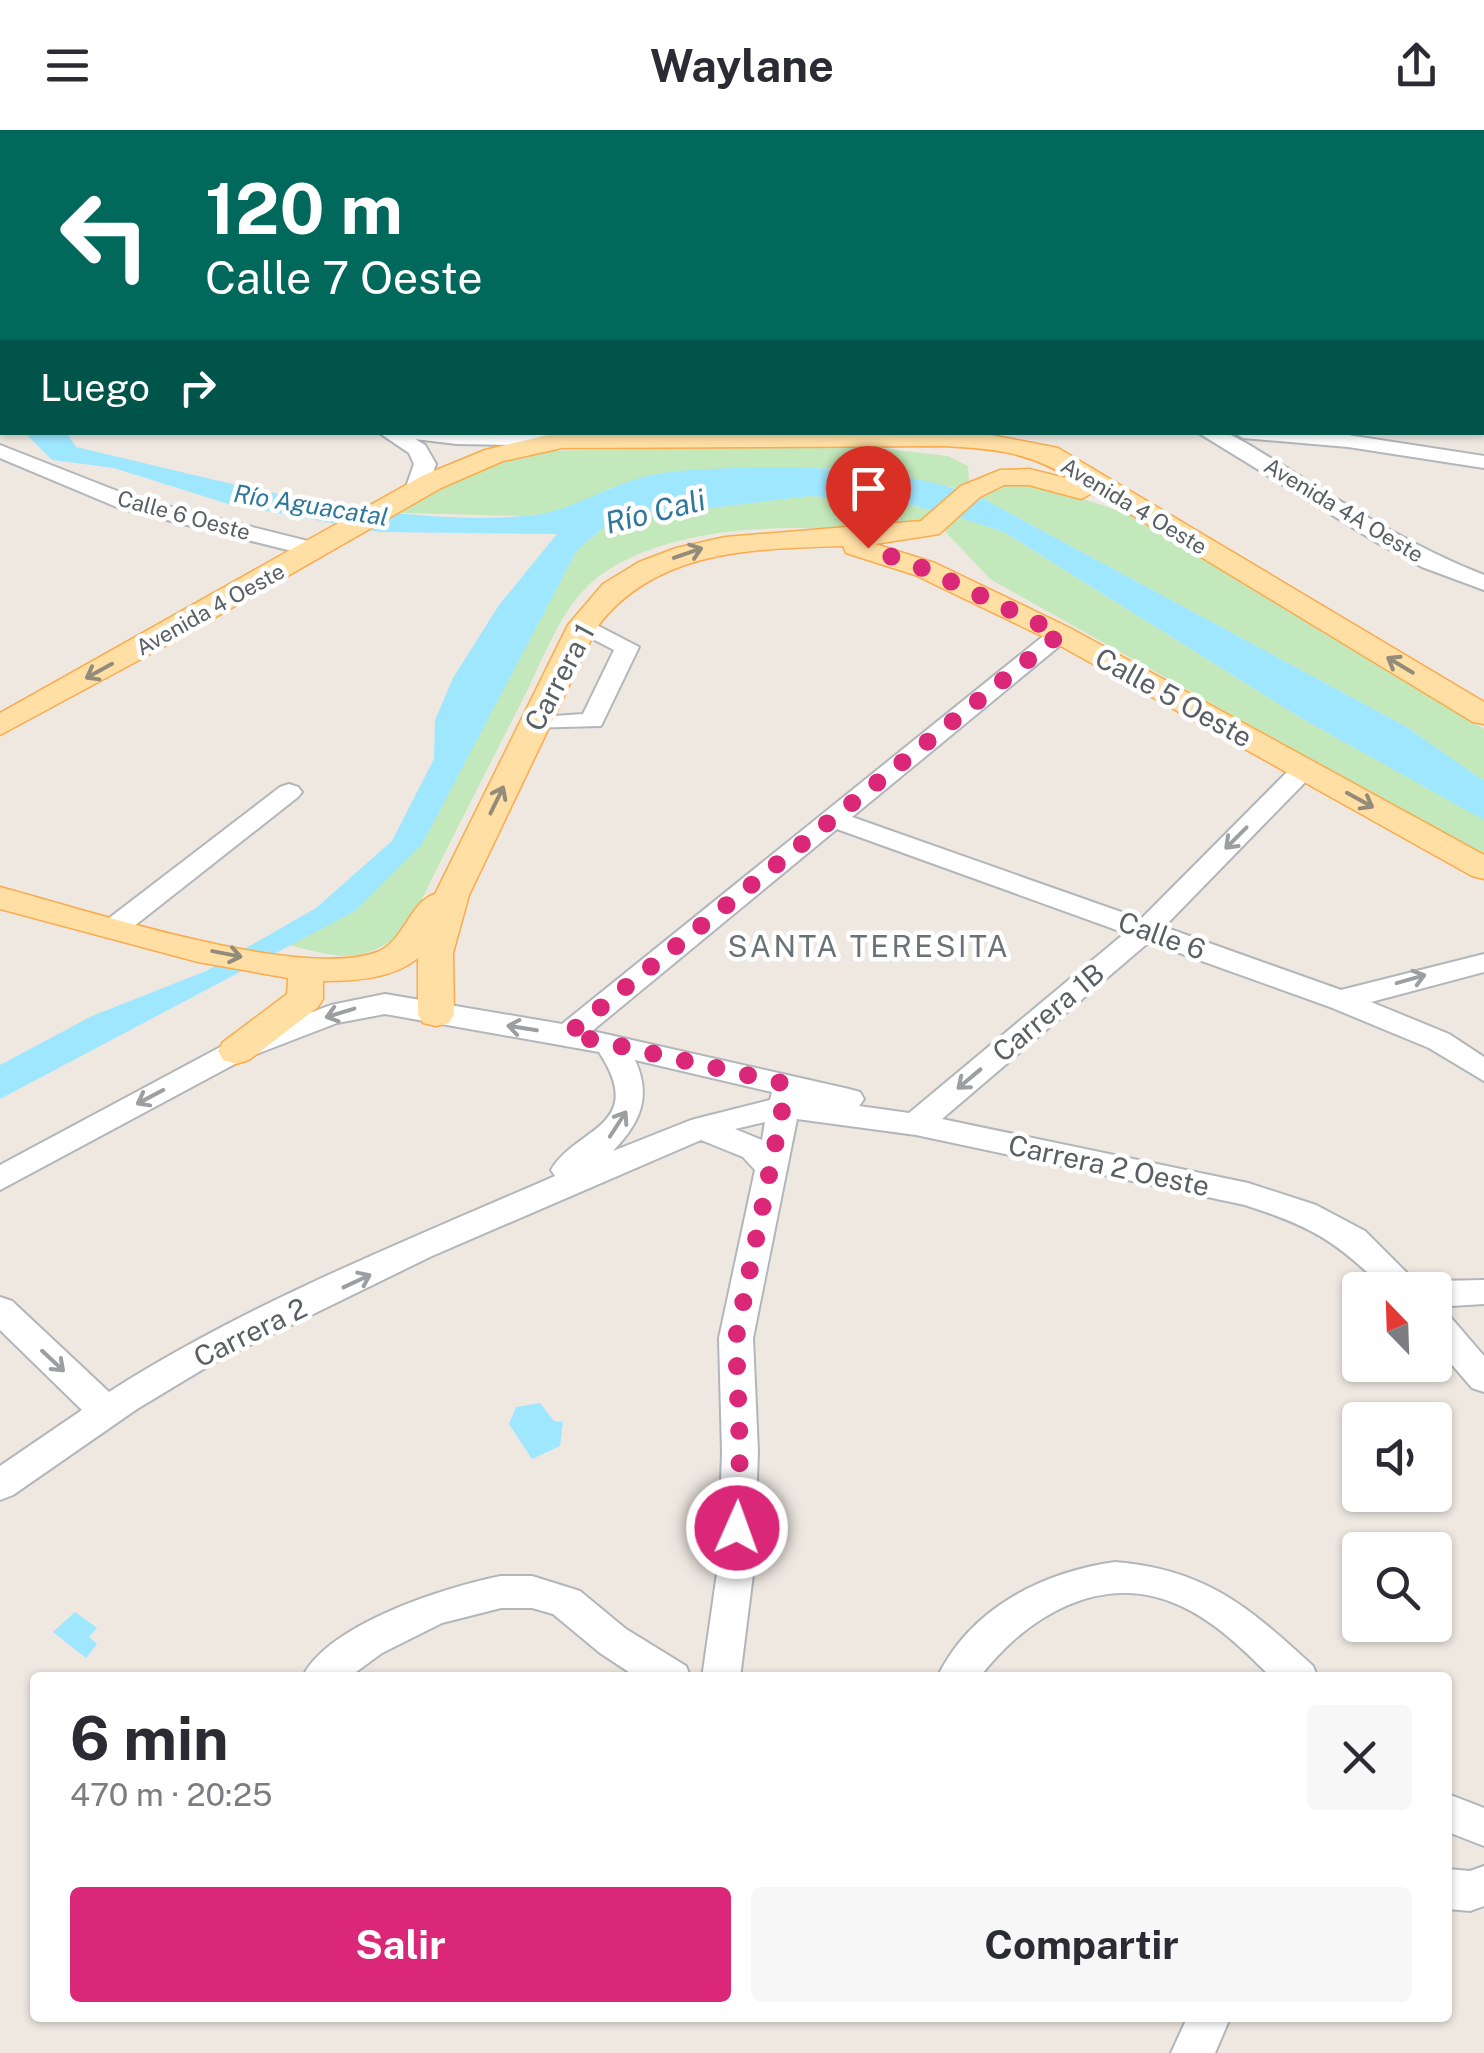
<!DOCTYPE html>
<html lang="es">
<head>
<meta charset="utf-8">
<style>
	body { margin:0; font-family:"Public Sans",sans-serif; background:#f7f7f7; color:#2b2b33; height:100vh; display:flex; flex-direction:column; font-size:38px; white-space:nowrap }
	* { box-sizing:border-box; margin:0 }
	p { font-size:32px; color:#7c7c81 }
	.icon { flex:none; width:55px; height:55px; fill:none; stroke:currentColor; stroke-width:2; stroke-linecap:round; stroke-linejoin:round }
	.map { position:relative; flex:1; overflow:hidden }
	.side { position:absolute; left:30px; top:1542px; width:1422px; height:350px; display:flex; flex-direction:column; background:#fff; border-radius:10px; box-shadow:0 2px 8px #0004 }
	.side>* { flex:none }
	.hud { position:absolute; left:0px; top:0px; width:1485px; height:305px; box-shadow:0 2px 8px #0004; background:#00695c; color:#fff; overflow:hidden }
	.needle { width:65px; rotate:337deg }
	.buttons { position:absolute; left:1342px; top:1142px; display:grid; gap:20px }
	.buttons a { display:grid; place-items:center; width:110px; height:110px; border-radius:10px; background:#fff; box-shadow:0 2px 8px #0004; font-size:50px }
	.pin { position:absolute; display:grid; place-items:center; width:85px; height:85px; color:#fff; margin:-102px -42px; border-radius:50% 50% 50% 0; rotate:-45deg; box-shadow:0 0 10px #0007 }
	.pin .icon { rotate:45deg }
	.me { position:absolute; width:110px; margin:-55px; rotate:2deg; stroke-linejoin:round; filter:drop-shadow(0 0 8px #0008) }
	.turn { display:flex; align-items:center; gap:35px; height:210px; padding:0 40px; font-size:45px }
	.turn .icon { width:130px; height:130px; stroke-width:2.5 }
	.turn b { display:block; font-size:70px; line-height:85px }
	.then { display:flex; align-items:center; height:95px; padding:0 40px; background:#0003; gap:20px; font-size:38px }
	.round { display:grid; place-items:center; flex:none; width:105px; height:105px; border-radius:10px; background:#f7f7f7 }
	.overview { display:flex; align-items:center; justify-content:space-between; height:170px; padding:0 40px }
	h1 { font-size:60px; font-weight:700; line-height:75px }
	.button { display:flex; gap:20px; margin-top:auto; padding:20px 40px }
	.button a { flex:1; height:115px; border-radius:10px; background:#db2777; color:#fff; font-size:40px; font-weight:700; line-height:115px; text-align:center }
	.button a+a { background:#f7f7f7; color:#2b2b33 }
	header { display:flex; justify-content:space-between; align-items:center; height:130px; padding:0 40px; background:#fff; font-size:45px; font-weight:700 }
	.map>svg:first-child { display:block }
	.green { fill:#c3e8bb }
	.water { fill:#9fe7ff }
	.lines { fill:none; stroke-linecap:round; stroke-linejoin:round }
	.minor-casing { stroke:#b2b6ba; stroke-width:4 }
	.major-casing { stroke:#fbaa4c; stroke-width:3 }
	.minor { fill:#fff; fill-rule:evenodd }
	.major { fill:#ffdfa4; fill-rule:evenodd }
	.oneway { stroke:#938c7a }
	.oneway2 { stroke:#9b9fa1 }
	.route { stroke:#db2777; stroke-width:18; stroke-dasharray:0 32.4 }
	.labels { text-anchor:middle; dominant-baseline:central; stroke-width:9; stroke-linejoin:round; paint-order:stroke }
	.far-street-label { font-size:22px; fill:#595f63; stroke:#fff }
	.far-water-label { font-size:25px; font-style:italic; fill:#2f789c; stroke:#fff }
	.street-label { font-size:28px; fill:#595f63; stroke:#fff }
	.water-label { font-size:30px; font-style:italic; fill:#2f789c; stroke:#fff }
	.neighbourhood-label { font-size:30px; letter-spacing:2.5px; fill:#6a7275; stroke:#fff }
</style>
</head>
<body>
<header><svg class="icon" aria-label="menu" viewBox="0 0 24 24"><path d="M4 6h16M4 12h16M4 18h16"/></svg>Waylane<svg class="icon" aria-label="share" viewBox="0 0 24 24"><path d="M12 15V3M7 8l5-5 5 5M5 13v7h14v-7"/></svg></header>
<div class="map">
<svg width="1484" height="1923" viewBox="0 0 1484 1923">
	<rect width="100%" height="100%" fill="#eee8e1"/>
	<g class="green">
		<polygon points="852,315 948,326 968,336 969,351 956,358 855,338 699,340 610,358 568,380 525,386 401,383 418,372 416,370 484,335 535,321"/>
		<polygon points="1032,351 1127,384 1484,599 1484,651 1407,597 978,366 986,357"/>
		<path d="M 809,366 L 897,371 L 933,381 C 896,414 833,396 787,398 C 725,399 649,409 598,447 C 562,474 543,530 523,569 C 484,646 444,723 407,800 C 358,837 340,827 288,815 L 355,781 L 507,547 L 576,422 L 601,399 L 664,384 Z"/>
		<polygon points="957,387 1004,402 1301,588 1474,684 1484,690 1484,726 990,449 943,399"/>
	</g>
	<g class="water">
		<path d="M 25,303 L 67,303 L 76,317 C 222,350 373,397 525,386 C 571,383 604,356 647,346 C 676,339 708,339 738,338 C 820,336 900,338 978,366 L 1407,597 L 1484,651 L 1484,690 L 1301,588 L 1004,402 L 957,387 L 897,371 L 809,366 L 664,384 L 601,399 L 576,422 L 422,714 L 355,781 L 0,969 L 0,935 L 92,886 L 206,841 L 316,778 L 392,711 L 434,629 L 435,590 L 453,548 L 499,475 L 557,404 L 380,402 L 225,373 L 114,338 L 52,330 Z"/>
		<polygon points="540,1273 554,1291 563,1292 560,1316 532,1329 509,1294 516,1277"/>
		<polygon points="75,1482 97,1498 89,1507 97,1514 86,1528 53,1502"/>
	</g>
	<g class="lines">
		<defs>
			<g id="minor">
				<rect x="0" y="81" width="2" height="11"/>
				<rect x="1482" y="174" width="2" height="12"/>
				<polygon points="378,302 562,304 572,310 562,316 457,314 415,309 425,315 436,334 428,357 417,363 406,357 414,334 409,323"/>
				<path d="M 1197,302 L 1225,302 L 1246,313 C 1324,360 1399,412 1484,445 L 1484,460 L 1422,437 L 1376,412 Z"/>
				<polygon points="1233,302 1348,305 1484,326 1484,338 1348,317 1243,308"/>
				<polygon points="0,315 135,368 324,415 327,420 316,427 119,378 0,328"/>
				<polygon points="583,488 639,517 601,596 525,598 522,593 525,588 583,584 614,520 575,500 571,495 575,490"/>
				<path d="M 1060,497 L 1072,504 L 1068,509 L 852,687 L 1141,789 L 1295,634 L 1313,634 L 1317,639 L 1313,644 L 1164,797 L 1341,860 L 1484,824 L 1484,842 L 1371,872 L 1449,904 L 1484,927 L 1484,951 L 1429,918 L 1330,877 L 1149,812 L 942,989 L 1248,1053 L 1316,1075 L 1365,1101 L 1422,1158 L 1435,1151 L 1484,1150 L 1484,1174 L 1435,1177 L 1435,1160 L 1386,1160 C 1335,1110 1312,1097 1245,1075 L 916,1005 L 797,989 L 753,1208 L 758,1322 L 754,1436 L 740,1548 L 702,1548 L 718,1436 L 722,1322 L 719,1208 L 755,1040 L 743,1027 L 701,1010 L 432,1126 L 215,1232 L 137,1279 L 13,1365 L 0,1370 L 0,1336 L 82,1280 L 0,1200 L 0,1167 L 12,1171 L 109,1262 C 248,1173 404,1112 555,1046 L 551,1040 C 576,997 648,997 599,922 L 385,884 L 337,893 L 246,928 L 0,1060 L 0,1035 L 226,914 L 331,875 L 385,864 L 562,894 L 1052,499 ZM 837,699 L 1125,803 L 909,983 L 859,976 L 864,969 L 860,962 L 849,959 L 592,901 ZM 635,930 L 772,962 L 770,970 L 691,990 L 613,1021 C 640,993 652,967 635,930 ZM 765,992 L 762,1010 L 735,999 Z"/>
				<polygon points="289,654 298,657 302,662 298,667 124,804 104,804 100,798 104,792 280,657"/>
				<polygon points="1435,1179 1447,1183 1484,1226 1484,1262 1472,1258 1435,1215"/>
				<path d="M 1115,1432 C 1205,1439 1249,1477 1313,1536 L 1318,1548 L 1272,1548 C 1244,1520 1217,1493 1181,1476 C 1103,1439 1026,1486 979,1548 L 937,1548 C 970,1478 1043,1442 1115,1432 Z"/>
				<path d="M 501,1446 L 532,1446 L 580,1461 L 626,1499 L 686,1536 L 691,1548 L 638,1548 L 600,1523 L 553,1484 L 532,1478 L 501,1478 L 442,1493 L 382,1523 L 348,1548 L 302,1548 C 327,1494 446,1457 501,1446 Z"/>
				<polygon points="1448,1664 1484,1678 1484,1716 1448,1702"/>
				<polygon points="1484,1736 1484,1776 1470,1781 1448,1779 1448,1739 1470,1741"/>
				<polygon points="1187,1888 1230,1888 1215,1923 1171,1923"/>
			</g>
			<path id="major" d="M 560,302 L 976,302 L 1058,318 L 1484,572 L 1484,594 L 1473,592 L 1094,362 L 1081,369 L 1029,355 L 1004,355 L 980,367 L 939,404 L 875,414 L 935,433 L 1070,498 L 1484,725 L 1484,749 L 1472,746 L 1050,510 L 915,445 L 846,423 L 843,416 C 753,419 656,419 597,497 L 469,765 L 453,823 L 454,884 L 449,893 L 436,896 L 423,893 L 418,884 L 418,828 C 392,849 355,851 323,851 L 323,869 L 318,877 L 249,930 L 236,934 L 223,930 L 218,921 L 223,912 L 287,864 L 288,848 L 198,832 L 0,779 L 0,757 C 83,779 300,851 377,822 C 404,812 410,771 435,764 L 568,495 L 603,454 L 639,432 L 676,418 L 725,407 L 921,391 L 961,356 L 1000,340 L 1029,339 L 1074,350 C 1028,322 998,319 944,316 L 562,318 L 503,331 L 441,358 L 167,515 L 0,605 L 0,583 L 422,346 L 485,320 Z"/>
		</defs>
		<use href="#minor" class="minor-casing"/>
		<use href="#major" class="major-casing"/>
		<use href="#minor" class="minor"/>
		<use href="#major" class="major"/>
	</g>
	<defs><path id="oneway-shaft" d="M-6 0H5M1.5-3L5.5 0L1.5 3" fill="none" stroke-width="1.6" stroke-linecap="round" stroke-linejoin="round" transform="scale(2.5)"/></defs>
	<g class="oneway">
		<use href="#oneway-shaft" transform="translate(688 423) rotate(-19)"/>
		<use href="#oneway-shaft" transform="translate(1400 535) rotate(-149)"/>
		<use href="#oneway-shaft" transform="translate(99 541) rotate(151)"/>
		<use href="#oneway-shaft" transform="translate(497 670) rotate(-64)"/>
		<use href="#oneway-shaft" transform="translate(1360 670) rotate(29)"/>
		<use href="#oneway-shaft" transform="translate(227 824) rotate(11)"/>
	</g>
	<g class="oneway2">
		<use href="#oneway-shaft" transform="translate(1236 708) rotate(135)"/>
		<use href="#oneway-shaft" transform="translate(1411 849) rotate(-16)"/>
		<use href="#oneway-shaft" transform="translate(340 883) rotate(163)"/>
		<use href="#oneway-shaft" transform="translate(522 898) rotate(-171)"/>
		<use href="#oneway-shaft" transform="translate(969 949) rotate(140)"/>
		<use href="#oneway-shaft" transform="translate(150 967) rotate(152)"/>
		<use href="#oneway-shaft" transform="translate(618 994) rotate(-57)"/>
		<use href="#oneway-shaft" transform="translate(357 1151) rotate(-25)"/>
		<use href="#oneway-shaft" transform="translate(53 1231) rotate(43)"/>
	</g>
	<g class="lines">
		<polyline class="route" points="737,1398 740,1322 736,1208 786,961 782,953 568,904 1060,504 925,439 868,418"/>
	</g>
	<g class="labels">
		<g class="far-street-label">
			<text transform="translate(1134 376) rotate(31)">Avenida 4 Oeste</text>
			<text transform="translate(1344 380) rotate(31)">Avenida 4A Oeste</text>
			<text transform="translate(184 385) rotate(15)">Calle 6 Oeste</text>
			<text transform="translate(210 479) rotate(-29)">Avenida 4 Oeste</text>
		</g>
		<g class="far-water-label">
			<text transform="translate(311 375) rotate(9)">Río Aguacatal</text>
		</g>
		<g class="street-label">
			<text transform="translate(559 547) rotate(-62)">Carrera 1</text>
			<text transform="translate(1174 567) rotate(29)">Calle 5 Oeste</text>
			<text transform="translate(1162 805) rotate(20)">Calle 6</text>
			<text transform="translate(1048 882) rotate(-40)">Carrera 1B</text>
			<text transform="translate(1109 1035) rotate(12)">Carrera 2 Oeste</text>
			<text transform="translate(250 1202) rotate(-26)">Carrera 2</text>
		</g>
		<g class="water-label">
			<text transform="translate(655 381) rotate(-14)">Río Cali</text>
		</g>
		<g class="neighbourhood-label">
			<text x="869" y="816">SANTA TERESITA</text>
		</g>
	</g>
</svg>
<div class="buttons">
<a><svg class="needle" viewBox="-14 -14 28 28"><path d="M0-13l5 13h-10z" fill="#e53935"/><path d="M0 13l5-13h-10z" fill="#7c7c81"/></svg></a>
<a><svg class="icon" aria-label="sound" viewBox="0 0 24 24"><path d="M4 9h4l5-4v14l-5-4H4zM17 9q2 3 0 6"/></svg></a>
<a><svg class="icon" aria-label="search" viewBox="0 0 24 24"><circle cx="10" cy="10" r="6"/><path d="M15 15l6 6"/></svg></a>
</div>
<div class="pin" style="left:868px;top:418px;background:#d93025"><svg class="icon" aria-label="arrive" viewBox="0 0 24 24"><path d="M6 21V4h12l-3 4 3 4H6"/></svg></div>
<svg class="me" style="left:737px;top:1398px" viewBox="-20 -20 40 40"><circle r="17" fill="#db2777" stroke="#fff" stroke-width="3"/><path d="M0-11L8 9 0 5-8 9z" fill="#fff"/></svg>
<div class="hud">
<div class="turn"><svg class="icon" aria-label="left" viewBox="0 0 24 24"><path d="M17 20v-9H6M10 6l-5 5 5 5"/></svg><div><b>120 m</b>Calle 7 Oeste</div></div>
<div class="then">Luego<svg class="icon" aria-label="right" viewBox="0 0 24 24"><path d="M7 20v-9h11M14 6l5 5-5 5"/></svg></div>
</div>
<section class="side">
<div class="overview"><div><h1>6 min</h1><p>470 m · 20:25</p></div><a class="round"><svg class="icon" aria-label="close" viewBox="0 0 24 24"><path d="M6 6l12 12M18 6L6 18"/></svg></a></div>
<div class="button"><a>Salir</a><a>Compartir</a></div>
</section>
</div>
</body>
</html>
